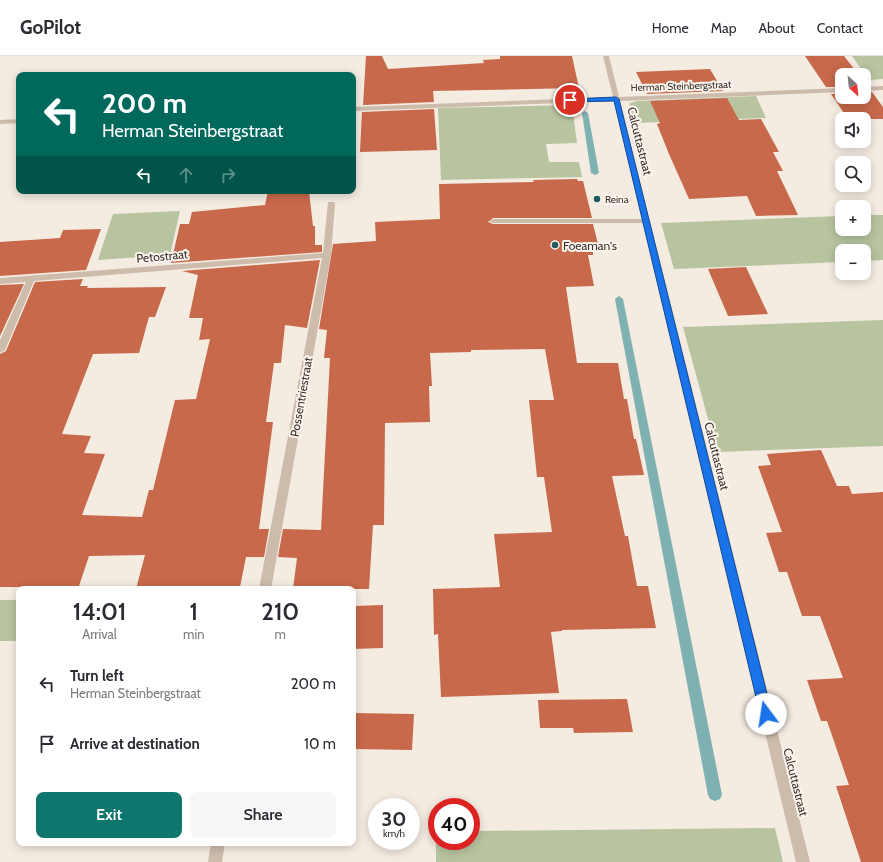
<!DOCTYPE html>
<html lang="en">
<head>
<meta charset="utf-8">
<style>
	body { margin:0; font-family:Cabin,sans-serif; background:#f7f7f7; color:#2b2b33; height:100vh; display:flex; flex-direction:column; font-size:15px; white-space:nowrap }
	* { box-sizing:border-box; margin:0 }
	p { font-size:13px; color:#7c7c81 }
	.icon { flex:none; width:22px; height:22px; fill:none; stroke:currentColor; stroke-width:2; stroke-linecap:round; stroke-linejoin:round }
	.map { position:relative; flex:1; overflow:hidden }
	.side { position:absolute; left:16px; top:530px; width:340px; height:260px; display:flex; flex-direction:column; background:#fff; border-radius:8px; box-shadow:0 2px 10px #0003 }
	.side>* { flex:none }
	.hud { position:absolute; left:16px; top:16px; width:340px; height:122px; border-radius:8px; box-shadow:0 2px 10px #0003; background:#00695c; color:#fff; overflow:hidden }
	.needle { width:26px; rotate:153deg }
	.fabs { position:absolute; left:835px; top:12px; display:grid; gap:8px }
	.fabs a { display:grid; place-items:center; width:36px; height:36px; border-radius:8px; background:#fff; box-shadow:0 2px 10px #0003; font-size:20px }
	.speed { position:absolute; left:368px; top:742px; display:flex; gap:8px; font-size:20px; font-weight:700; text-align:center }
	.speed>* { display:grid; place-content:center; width:52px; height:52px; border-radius:50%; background:#fff; box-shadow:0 2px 10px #0003; line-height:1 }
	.speed small { font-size:10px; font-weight:400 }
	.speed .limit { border:6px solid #d22; background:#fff; color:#111 }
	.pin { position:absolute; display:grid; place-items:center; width:34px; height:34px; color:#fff; margin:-17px; border:2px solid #fff; border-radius:50%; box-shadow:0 1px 4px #0007 }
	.me { position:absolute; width:44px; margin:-22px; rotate:346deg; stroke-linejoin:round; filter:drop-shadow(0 0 3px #0008) }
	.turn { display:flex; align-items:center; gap:14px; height:84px; padding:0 20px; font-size:18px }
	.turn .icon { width:52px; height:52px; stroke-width:2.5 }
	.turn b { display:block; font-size:28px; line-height:34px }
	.lanes { display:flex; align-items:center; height:38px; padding:0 20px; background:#0003; justify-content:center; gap:20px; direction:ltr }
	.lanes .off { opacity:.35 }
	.eta { display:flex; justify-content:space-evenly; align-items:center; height:68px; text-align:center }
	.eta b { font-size:24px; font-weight:600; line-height:28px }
	.action { display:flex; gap:8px; margin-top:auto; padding:8px 20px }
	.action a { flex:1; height:46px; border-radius:8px; background:#0f766e; color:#fff; font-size:16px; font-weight:600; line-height:46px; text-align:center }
	.action a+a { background:#f7f7f7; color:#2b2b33 }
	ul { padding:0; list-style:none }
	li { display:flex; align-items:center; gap:12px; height:60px; padding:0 20px }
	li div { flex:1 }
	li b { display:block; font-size:15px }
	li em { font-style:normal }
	header { display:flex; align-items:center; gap:24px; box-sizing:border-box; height:56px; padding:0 20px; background:#fff; border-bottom:1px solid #e1e1e2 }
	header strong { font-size:19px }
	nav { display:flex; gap:22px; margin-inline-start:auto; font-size:14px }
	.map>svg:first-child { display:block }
	.green { fill:#b8c4a0 }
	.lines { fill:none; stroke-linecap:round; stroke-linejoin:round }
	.stream { fill:#7fb0b2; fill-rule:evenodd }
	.building { fill:#c8694b }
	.minor { fill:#cdbbac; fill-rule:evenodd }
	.route { fill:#1a73e8; stroke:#114b97 }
	.poi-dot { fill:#1f5a5e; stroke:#fbf5ee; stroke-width:1.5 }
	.labels { text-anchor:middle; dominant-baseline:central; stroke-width:4; stroke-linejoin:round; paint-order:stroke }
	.far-street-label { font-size:10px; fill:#3b302b; stroke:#fbf5ee }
	.far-poi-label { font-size:10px; fill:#3b302b; stroke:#fbf5ee; text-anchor:start }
	.street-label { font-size:12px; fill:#3b302b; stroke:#fbf5ee }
	.poi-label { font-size:12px; fill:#3b302b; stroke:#fbf5ee; text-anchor:start }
</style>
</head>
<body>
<header>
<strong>GoPilot</strong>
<nav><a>Home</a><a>Map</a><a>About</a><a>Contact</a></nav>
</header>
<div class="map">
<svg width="883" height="806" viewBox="0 0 883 806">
	<rect width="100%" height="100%" fill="#f4ebe1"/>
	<g class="green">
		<polygon points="852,0 883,0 883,23 869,24"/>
		<path d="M 756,40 L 766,62 L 635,67 C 629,61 628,54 630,47 L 637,45 Z"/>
		<polygon points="572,49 577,87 546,88 549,106 579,106 582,121 441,124 438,52"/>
		<polygon points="180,155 170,199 98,204 113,158"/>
		<polygon points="864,159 883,159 883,204 864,205 864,195 842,195 842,206 674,213 661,167 842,160 842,173 864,173"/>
		<polygon points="883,264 883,390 717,396 683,271"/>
		<rect x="0" y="544" width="19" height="41"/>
		<polygon points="775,772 783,806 436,806 436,775 437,785 471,785 471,775"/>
	</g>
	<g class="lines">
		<g class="stream">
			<polygon points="585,55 588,57 599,117 595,119 591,117 582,57"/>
			<polygon points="619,240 623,243 722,739 720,743 715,745 710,743 708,739 615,243"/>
		</g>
	</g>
	<g class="building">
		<polygon points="366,0 382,0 388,13 484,7 483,4 500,3 500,0 572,0 579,32 433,35 434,46 363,49"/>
		<polygon points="805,0 844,0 859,19 842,19 842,31 826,31"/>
		<polygon points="710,13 723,35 647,38 636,16"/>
		<polygon points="864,36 872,36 883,51 883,63 848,63 831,38 842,38 842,41 864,41"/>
		<polygon points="727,42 739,64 761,63 779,96 773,96 783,115 777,115 798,159 756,160 747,140 689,143 669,98 657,68 660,67 650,45"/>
		<polygon points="434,53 437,94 360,96 362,56"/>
		<polygon points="577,123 578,125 583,125 592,162 493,162 488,166 493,168 593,168 600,196 593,196 593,199 588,199 594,230 566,231 577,307 618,307 624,343 627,343 634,383 636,383 644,419 612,420 625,480 628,480 637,530 648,530 656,572 562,574 562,575 551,576 559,637 441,641 438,578 434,579 433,533 500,531 494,478 552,476 544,421 537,421 529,344 554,344 545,293 471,294 471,296 430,297 432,330 429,330 430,366 385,367 384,469 373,469 369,533 293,533 297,502 278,501 283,473 321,474 330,302 324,302 327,274 319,273 333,188 376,185 375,166 440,163 439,128 534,126 533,124"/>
		<polygon points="268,135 309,135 313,170 315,170 315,189 322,189 322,196 171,207 180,168 189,168 192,156 265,149"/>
		<polygon points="101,173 86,214 0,220 0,186 60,182 63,174"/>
		<polygon points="320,204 307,272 285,269 281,307 274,307 266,366 273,366 259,473 269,473 264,501 246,501 240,531 222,530 222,533 136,533 145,499 89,500 78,533 40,533 40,531 0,531 0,298 6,295 35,226 83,223 80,230 88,230 87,232 166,231 155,261 149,261 139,297 93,298 62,378 91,380 84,397 105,398 82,459 142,461 149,434 153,434 175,344 196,343 210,283 199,284 203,262 189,262 198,219 182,215"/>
		<polygon points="746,211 768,258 728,260 708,213"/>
		<polygon points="24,228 0,280 0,229"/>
		<polygon points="821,394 837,430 849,430 852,438 883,436 883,806 861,806 836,730 849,729 827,665 821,665 807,624 843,622 820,560 802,560 787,516 779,516 766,477 782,476 758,410 771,409 767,398"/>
		<polygon points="383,549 383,592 353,593 353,550"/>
		<polygon points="627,643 633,676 574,677 573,672 540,672 538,644"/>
		<polygon points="353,657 414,658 412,694 353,693"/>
	</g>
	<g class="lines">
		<g class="minor">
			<polygon points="603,0 609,0 619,41 842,32 842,36 620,45 810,806 796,806 643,167 493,167 489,165 493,163 642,163 614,45 353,55 353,51 613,41"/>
			<polygon points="883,30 883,34 864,35 864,31"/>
			<polygon points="19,63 19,67 0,68 0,64"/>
			<polygon points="328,146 334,146 335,148 331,199 271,533 259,533 322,202 34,225 5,294 0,297 0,284 26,226 0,228 0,222 323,197"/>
			<polygon points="211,787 225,787 222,806 208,806"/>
		</g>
	</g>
	<polygon class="route" points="616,41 619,43 772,658 770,662 766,663 762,662 760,658 614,45 570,46 567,44 570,43"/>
	<g class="poi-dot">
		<circle cx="597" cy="143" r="4"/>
		<circle cx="555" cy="189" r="4"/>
	</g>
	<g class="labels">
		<g class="far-street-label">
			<text transform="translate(681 30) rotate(-2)">Herman Steinbergstraat</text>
		</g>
		<g class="far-poi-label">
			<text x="605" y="143">Reina</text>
		</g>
		<g class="street-label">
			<text transform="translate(640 85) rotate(76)">Calcuttastraat</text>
			<text transform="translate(162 200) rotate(-5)">Petostraat</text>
			<text transform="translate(301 341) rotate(-80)">Possentriestraat</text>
			<text transform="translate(717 400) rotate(76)">Calcuttastraat</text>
			<text transform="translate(796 726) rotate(76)">Calcuttastraat</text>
		</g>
		<g class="poi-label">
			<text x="563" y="189">Foeaman's</text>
		</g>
	</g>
</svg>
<div class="fabs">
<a><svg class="needle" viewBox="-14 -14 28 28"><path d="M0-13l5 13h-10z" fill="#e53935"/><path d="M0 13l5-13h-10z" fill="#7c7c81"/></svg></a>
<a><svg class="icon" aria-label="sound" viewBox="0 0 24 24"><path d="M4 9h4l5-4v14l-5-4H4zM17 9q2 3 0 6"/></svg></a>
<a><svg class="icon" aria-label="search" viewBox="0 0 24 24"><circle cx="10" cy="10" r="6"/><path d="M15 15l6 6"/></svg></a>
<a>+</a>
<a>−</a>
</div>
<div class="speed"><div>30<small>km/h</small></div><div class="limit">40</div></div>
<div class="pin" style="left:570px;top:44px;background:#d93025"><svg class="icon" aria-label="arrive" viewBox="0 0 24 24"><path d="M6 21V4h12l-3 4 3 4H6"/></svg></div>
<svg class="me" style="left:766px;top:658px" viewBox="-20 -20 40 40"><circle r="19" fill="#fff"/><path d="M0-13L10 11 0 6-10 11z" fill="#1a73e8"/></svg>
<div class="hud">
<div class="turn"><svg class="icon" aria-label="left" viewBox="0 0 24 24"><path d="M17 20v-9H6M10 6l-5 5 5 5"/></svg><div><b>200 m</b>Herman Steinbergstraat</div></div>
<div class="lanes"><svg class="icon" aria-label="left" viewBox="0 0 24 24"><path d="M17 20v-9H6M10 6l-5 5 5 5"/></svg><svg class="icon off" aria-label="ahead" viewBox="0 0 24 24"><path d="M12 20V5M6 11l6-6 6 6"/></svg><svg class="icon off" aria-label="right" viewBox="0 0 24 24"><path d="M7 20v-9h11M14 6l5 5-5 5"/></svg></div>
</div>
<section class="side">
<div class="eta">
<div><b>14:01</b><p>Arrival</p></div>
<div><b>1</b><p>min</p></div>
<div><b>210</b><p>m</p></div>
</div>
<ul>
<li><svg class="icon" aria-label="left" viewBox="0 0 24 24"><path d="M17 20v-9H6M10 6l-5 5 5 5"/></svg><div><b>Turn left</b><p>Herman Steinbergstraat</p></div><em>200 m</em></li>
<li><svg class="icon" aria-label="arrive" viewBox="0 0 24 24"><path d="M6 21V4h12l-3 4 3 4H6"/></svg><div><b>Arrive at destination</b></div><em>10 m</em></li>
</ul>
<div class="action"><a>Exit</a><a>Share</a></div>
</section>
</div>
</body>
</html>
